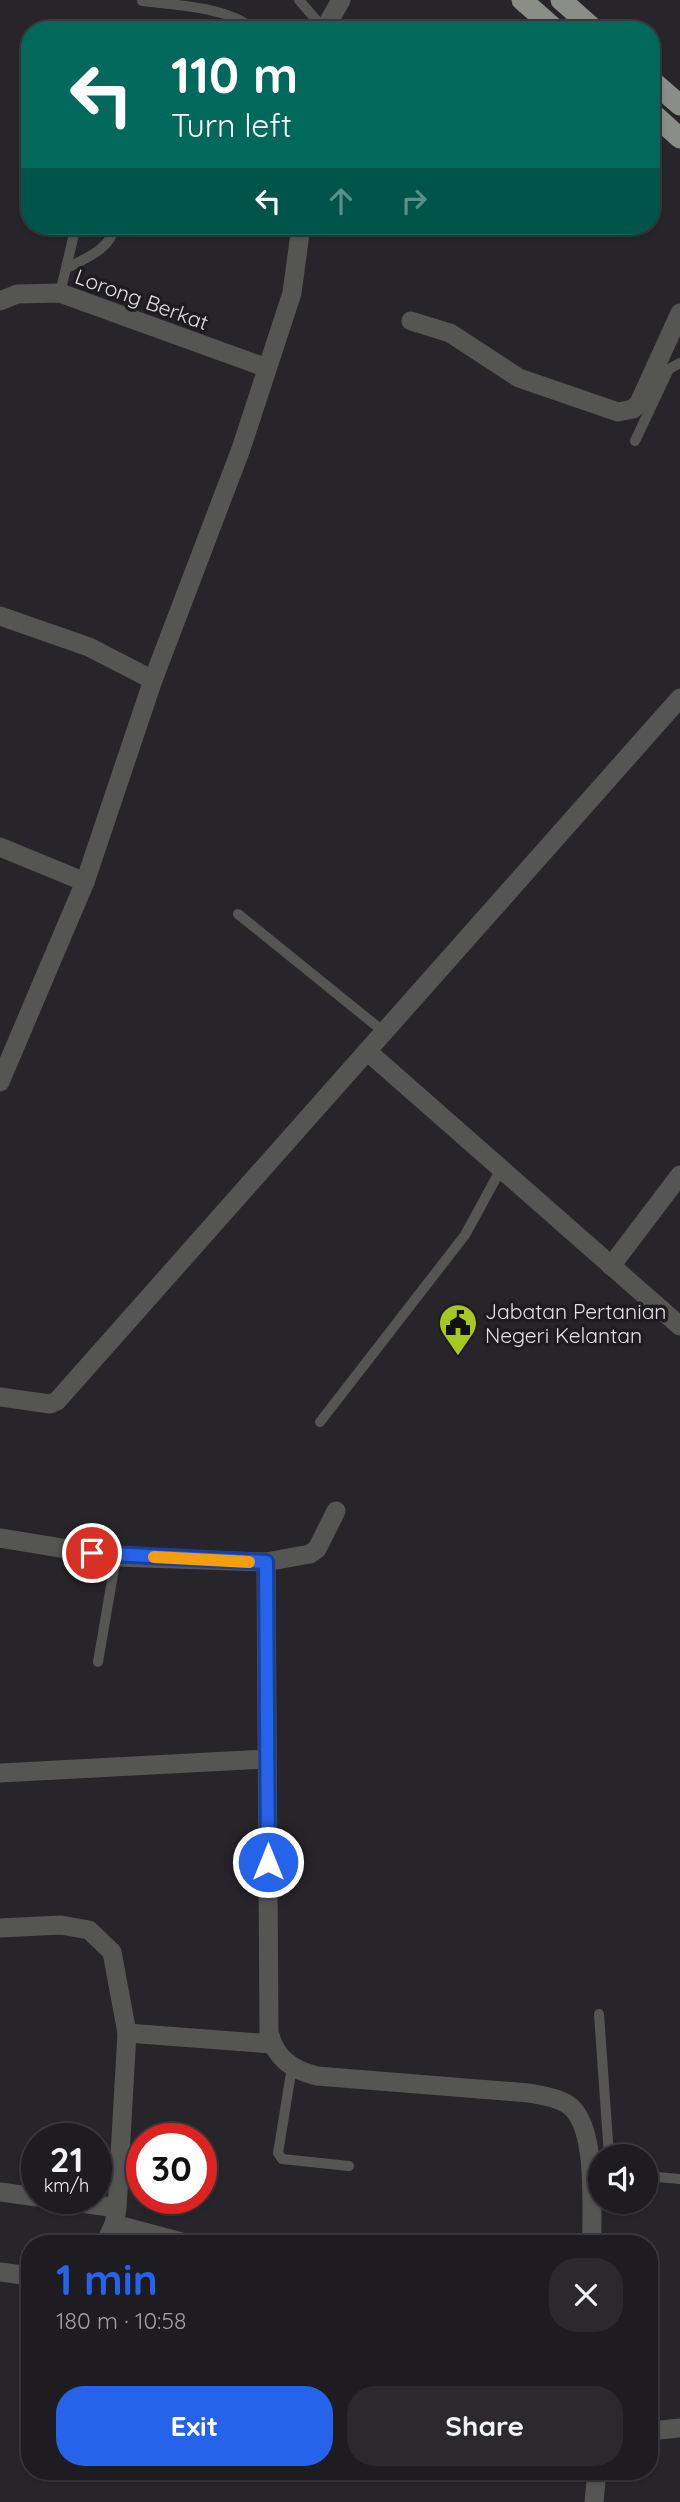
<!DOCTYPE html>
<html lang="en">
<head>
<meta charset="utf-8">
<style>
	body { margin:0; font-family:Quicksand,sans-serif; background:#2b292d; color:#f1f3f6; height:100vh; display:flex; flex-direction:column; font-size:26px; white-space:nowrap }
	* { box-sizing:border-box; margin:0 }
	p { font-size:23px; color:#a1a1a5 }
	.icon { flex:none; width:38px; height:38px; fill:none; stroke:currentColor; stroke-width:2; stroke-linecap:round; stroke-linejoin:round }
	.map { position:relative; flex:1; overflow:hidden }
	.panel { position:absolute; left:21px; top:2235px; width:637px; height:245px; display:flex; flex-direction:column; background:#1e1c20; border-radius:28px; box-shadow:0 2px 5px #0004,0 0 0 2px #3c3a3e }
	.panel>* { flex:none }
	.top-card { position:absolute; left:21px; top:21px; width:639px; height:214px; border-radius:28px; box-shadow:0 2px 5px #0004,0 0 0 2px #3c3a3e; background:#00695c; color:#fff; overflow:hidden }
	.buttons { position:absolute; left:588px; top:2144px; display:grid; gap:14px }
	.buttons a { display:grid; place-items:center; width:70px; height:70px; border-radius:50%; background:#1e1c20; box-shadow:0 2px 5px #0004,0 0 0 2px #3c3a3e; font-size:35px }
	.speed { position:absolute; left:21px; top:2123px; display:flex; gap:14px; font-size:35px; font-weight:700; text-align:center }
	.speed>* { display:grid; place-content:center; width:91px; height:91px; border-radius:50%; background:#1e1c20; box-shadow:0 2px 5px #0004,0 0 0 2px #3c3a3e; line-height:1 }
	.speed small { font-size:18px; font-weight:400 }
	.speed .limit { border:10px solid #d22; background:#fff; color:#111 }
	.pin { position:absolute; display:grid; place-items:center; width:60px; height:60px; color:#fff; margin:-30px; border:4px solid #fff; border-radius:50%; box-shadow:0 2px 7px #0007 }
	.me { position:absolute; width:77px; margin:-38px; rotate:0deg; stroke-linejoin:round; filter:drop-shadow(0 0 5px #0008) }
	.turn { display:flex; align-items:center; gap:24px; height:147px; padding:0 35px; font-size:32px }
	.turn .icon { width:91px; height:91px; stroke-width:2.5 }
	.turn b { display:block; font-size:49px; line-height:60px }
	.lanes { display:flex; align-items:center; height:66px; padding:0 35px; background:#0003; justify-content:center; gap:35px; direction:ltr }
	.lanes .off { opacity:.35 }
	.round { display:grid; place-items:center; flex:none; width:74px; height:74px; border-radius:28px; background:#2b292d }
	.summary { display:flex; align-items:center; justify-content:space-between; height:119px; padding:0 35px }
	h1 { font-size:42px; font-weight:800; line-height:52px; color:#2563eb }
	.button { display:flex; gap:14px; margin-top:auto; padding:14px 35px }
	.button a { flex:1; height:80px; border-radius:28px; background:#2563eb; color:#fff; font-size:28px; font-weight:800; line-height:80px; text-align:center }
	.button a+a { background:#2b292d; color:#f1f3f6 }
	.map>svg:first-child { display:block }
	.lines { fill:none; stroke-linecap:round; stroke-linejoin:round }
	.service { stroke:#555653; stroke-width:10 }
	.minor { stroke:#555653; stroke-width:19 }
	.trunk { stroke:#8b8d88; stroke-width:21 }
	.route-casing { stroke:#184099; stroke-width:18 }
	.route { stroke:#2563eb; stroke-width:12 }
	.slow { stroke:#f59e0b; stroke-width:12 }
	.labels { text-anchor:middle; dominant-baseline:central; stroke-width:7; stroke-linejoin:round; paint-order:stroke }
	.street-label { font-size:21px; fill:#e2e0e3; stroke:#1f1c20 }
	.poi-label { font-size:21px; fill:#e2e0e3; stroke:#1f1c20; text-anchor:start }
</style>
</head>
<body>
<div class="map">
<svg width="680" height="2502" viewBox="0 0 680 2502">
	<rect width="100%" height="100%" fill="#28252a"/>
	<g class="lines">
		<g class="service">
			<polyline points="299,0 324,29"/>
			<path d="M 142,1 C 174,5 230,7 254,30"/>
			<path d="M 67,268 C 84,259 113,248 114,226"/>
			<polyline points="60,293 76,226"/>
			<polyline points="635,441 669,369 680,363"/>
			<polyline points="238,914 384,1032"/>
			<polyline points="320,1422 465,1235 501,1169"/>
			<polyline points="98,1662 116,1557"/>
			<polyline points="599,2014 609,2156"/>
			<polyline points="292,2067 278,2153 282,2159 349,2166"/>
			<polyline points="646,2176 680,2179"/>
		</g>
		<g class="minor">
			<polyline points="324,30 341,0"/>
			<polyline points="0,301 17,294 60,293 267,368"/>
			<polyline points="411,321 450,333 519,378 618,412 633,409 639,403 680,313"/>
			<polyline points="0,616 89,647 153,680"/>
			<polyline points="0,847 85,882"/>
			<polyline points="367,1051 680,1326"/>
			<polyline points="0,1082 85,882 153,680 241,449 292,293 301,226"/>
			<polyline points="611,1266 680,1175"/>
			<polyline points="0,1397 50,1404 57,1401 680,698"/>
			<polyline points="0,1538 116,1557 266,1562 310,1554 317,1549 336,1511"/>
			<path d="M 266,1562 L 269,2032 C 275,2058 292,2070 317,2076 L 529,2093 C 544,2096 564,2098 574,2110 C 597,2137 591,2209 592,2244"/>
			<polyline points="0,1773 267,1759"/>
			<polyline points="0,1928 61,1925 89,1930 112,1952 127,2033 117,2208 43,2198"/>
			<polyline points="127,2033 272,2044"/>
			<polyline points="0,2192 37,2197"/>
			<polyline points="117,2208 114,2224 189,2244"/>
			<polyline points="105,2244 114,2224"/>
			<polyline points="0,2272 30,2276"/>
			<polyline points="649,2431 680,2428"/>
			<polyline points="594,2502 597,2471"/>
		</g>
		<g class="trunk">
			<polyline points="522,0 556,30"/>
			<polyline points="561,0 595,30"/>
			<polyline points="651,80 680,105"/>
			<polyline points="651,112 680,138"/>
		</g>
	</g>
	<g class="lines">
		<defs>
			<polyline id="route" points="92,1553 266,1562 268,1862"/>
		</defs>
		<use href="#route" class="route-casing"/>
		<use href="#route" class="route"/>
		<polyline class="slow" points="154,1557 249,1562"/>
	</g>
	<defs>
		<symbol id="civic-pin" viewBox="-11 -11 22 30"><path d="M0 17L-7.5 6A9.5 9.5 0 1 1 7.5 6Z" fill="#a7c81f" stroke="#1f1c20"/><path d="M-.6-6.5H3V-4.5H.6V-3L4-1V1h2V6H-6V1h2V-1L-.6-3ZM-1.2 2.5V6h2.4V2.5Z" fill="#111"/></symbol>
	</defs>
	<g fill-rule="evenodd">
		<use href="#civic-pin" x="436" y="1301" width="44" height="60"/>
	</g>
	<g class="labels">
		<g class="street-label">
			<text transform="translate(142 299) rotate(20)">Lorong Berkat</text>
		</g>
		<g class="poi-label">
			<text x="485" y="1311">Jabatan Pertanian<tspan x="485" dy="24">Negeri Kelantan</tspan></text>
		</g>
	</g>
</svg>
<div class="buttons">
<a><svg class="icon" aria-label="sound" viewBox="0 0 24 24"><path d="M4 9h4l5-4v14l-5-4H4zM17 9q2 3 0 6"/></svg></a>
</div>
<div class="speed"><div>21<small>km/h</small></div><div class="limit">30</div></div>
<div class="pin" style="left:92px;top:1553px;background:#d93025"><svg class="icon" aria-label="arrive" viewBox="0 0 24 24"><path d="M6 21V4h12l-3 4 3 4H6"/></svg></div>
<svg class="me" style="left:268px;top:1862px" viewBox="-20 -20 40 40"><circle r="17" fill="#2563eb" stroke="#fff" stroke-width="3"/><path d="M0-11L8 9 0 5-8 9z" fill="#fff"/></svg>
<div class="top-card">
<div class="turn"><svg class="icon" aria-label="left" viewBox="0 0 24 24"><path d="M17 20v-9H6M10 6l-5 5 5 5"/></svg><div><b>110 m</b>Turn left</div></div>
<div class="lanes"><svg class="icon" aria-label="left" viewBox="0 0 24 24"><path d="M17 20v-9H6M10 6l-5 5 5 5"/></svg><svg class="icon off" aria-label="ahead" viewBox="0 0 24 24"><path d="M12 20V5M6 11l6-6 6 6"/></svg><svg class="icon off" aria-label="right" viewBox="0 0 24 24"><path d="M7 20v-9h11M14 6l5 5-5 5"/></svg></div>
</div>
<section class="panel">
<div class="summary"><div><h1>1 min</h1><p>180 m · 10:58</p></div><a class="round"><svg class="icon" aria-label="close" viewBox="0 0 24 24"><path d="M6 6l12 12M18 6L6 18"/></svg></a></div>
<div class="button"><a>Exit</a><a>Share</a></div>
</section>
</div>
</body>
</html>
